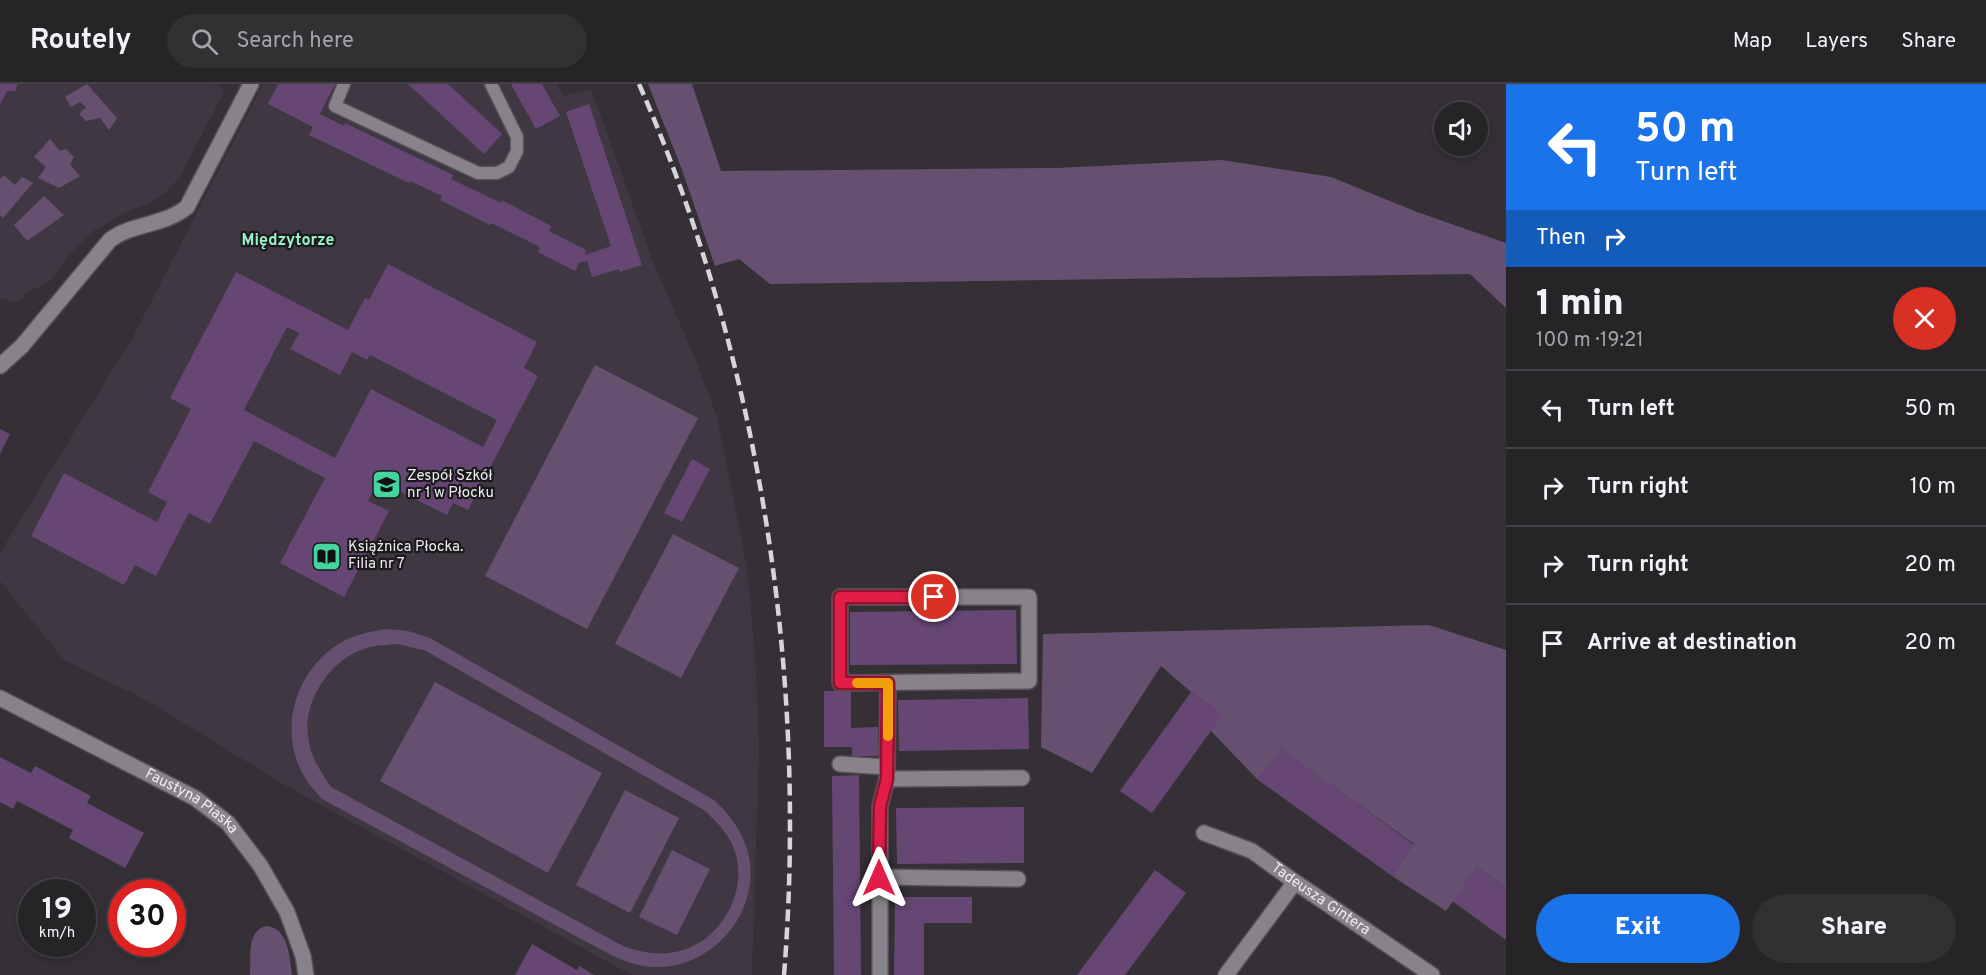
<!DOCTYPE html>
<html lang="en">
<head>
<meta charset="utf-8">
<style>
	body { margin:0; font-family:Overpass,sans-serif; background:#333034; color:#f1f3f6; height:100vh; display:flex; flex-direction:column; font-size:22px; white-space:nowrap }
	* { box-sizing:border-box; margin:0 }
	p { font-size:20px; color:#a4a4a8 }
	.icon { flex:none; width:33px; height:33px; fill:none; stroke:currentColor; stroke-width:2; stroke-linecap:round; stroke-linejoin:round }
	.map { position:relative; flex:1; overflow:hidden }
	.sheet { display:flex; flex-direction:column; background:#272428; width:480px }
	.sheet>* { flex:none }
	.hud { background:#1a73e8; color:#fff; overflow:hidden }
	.fabs { position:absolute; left:1434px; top:18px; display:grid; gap:12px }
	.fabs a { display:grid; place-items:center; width:54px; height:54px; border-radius:50%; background:#272428; box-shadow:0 3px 9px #0003,0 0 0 2px #434145; font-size:30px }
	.speed { position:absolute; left:18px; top:795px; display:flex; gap:12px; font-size:30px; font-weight:700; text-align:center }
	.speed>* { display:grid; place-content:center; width:78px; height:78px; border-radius:50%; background:#272428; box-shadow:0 3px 9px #0003,0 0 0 2px #434145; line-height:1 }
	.speed small { font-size:15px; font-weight:400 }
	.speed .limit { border:9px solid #d22; background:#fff; color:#111 }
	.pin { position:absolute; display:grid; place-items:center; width:51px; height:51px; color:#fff; margin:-26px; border:3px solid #fff; border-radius:50%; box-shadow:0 2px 6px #0007 }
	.me { position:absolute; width:66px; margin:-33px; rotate:0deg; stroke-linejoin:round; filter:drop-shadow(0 0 4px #0008) }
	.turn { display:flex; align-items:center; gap:21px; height:126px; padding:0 30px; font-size:27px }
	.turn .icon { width:78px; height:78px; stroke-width:2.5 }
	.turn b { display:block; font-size:42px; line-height:51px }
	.then { display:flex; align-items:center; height:57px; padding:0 30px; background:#0003; gap:12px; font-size:22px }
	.round { display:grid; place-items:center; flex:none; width:63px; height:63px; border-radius:32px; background:#333034 }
	.head { display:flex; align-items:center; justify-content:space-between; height:102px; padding:0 30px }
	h1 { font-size:36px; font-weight:800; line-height:45px }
	.cta { display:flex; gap:12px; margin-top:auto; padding:12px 30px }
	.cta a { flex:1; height:69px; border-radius:36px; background:#1a73e8; color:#fff; font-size:24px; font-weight:800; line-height:69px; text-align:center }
	.cta a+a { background:#333034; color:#f1f3f6 }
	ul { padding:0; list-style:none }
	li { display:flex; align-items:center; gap:18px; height:78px; padding:0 30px; border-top:2px solid #434145 }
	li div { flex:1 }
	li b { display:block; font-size:22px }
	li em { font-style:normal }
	header { display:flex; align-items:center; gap:36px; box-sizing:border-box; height:84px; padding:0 30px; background:#272428; border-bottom:2px solid #434145 }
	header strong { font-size:28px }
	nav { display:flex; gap:33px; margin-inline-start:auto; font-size:21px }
	.search { width:420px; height:54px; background:#333034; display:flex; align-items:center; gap:15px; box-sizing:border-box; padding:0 21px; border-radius:33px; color:#a4a4a8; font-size:22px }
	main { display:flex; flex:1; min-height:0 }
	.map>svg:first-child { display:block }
	.built { fill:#3f3742 }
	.green { fill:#65516f; fill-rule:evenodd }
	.building { fill:#664774; fill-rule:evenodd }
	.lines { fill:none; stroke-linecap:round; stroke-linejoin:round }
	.service-casing { stroke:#534f54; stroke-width:15 }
	.minor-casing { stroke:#534f54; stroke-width:18 }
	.service { stroke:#88838a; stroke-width:12 }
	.minor { stroke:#88838a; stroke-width:15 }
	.rail { stroke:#d8d5d9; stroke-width:4.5; stroke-dasharray:12 6; stroke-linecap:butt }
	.route-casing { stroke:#92132f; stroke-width:15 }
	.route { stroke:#e11d48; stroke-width:10 }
	.slow { stroke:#f59e0b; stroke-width:10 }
	.labels { text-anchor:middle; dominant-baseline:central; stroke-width:4.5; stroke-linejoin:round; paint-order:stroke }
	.poi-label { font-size:15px; fill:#eeebef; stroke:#1b191c; text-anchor:start }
	.street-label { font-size:15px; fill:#eeebef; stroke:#1b191c }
	.neighbourhood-label { font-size:16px; font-weight:bold; fill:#99f1cb; stroke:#1b191c }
</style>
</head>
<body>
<header>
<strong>Routely</strong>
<div class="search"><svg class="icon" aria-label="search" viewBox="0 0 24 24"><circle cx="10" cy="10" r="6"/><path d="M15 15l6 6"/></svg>Search here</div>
<nav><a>Map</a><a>Layers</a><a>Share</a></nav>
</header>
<main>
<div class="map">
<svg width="1506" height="891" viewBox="0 0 1506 891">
	<rect width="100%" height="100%" fill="#343036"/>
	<g class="built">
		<polygon points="0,0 214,0 225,6 180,93 165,109 149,119 126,128 92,148 70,170 48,199 29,207 18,219 0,214"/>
		<polygon points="263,0 557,0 564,12 591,5 654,180 694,272 717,332 748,490 756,588 759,665 752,891 632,891 288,703 144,615 64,576 0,497 0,469 134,251"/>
	</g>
	<g class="green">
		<polygon points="87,0 117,34 109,46 100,34 86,37 79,30 86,23 80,18 71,23 65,13"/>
		<polygon points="648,0 692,0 721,87 1057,84 1222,76 1331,93 1417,128 1506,159 1506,224 1470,190 770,200 739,175 715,182 681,83"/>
		<polygon points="50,55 60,67 66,65 74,73 70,80 80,92 59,104 38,94 46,83 34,73"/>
		<polygon points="4,91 15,101 22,93 33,99 3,134 0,131 0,95"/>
		<polygon points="44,112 64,131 27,157 14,141"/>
		<polygon points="595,281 698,334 587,545 485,492"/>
		<polygon points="673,450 739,484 681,594 615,560"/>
		<polygon points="1429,541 1506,566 1506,804 1477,783 1446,827 1392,792 1414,760 1281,665 1258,696 1211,647 1222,630 1191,608 1161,582 1092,689 1041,663 1043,550"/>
		<path d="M 386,545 L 408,547 L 430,554 L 714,716 C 731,732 744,749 749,773 C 760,829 712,885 655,883 C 639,883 625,877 611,871 L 322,715 C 312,704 302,692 297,677 C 281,633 301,581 342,558 C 356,550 370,548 386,545 ZM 398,560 L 426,567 L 704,726 C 716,737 726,747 733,762 C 752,808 718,864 669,869 C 653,871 638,867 623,862 L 331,703 C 320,687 310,672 308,652 C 303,614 333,572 370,563 C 378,561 389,561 398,560 Z"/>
		<polygon points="435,598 602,689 548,789 380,697"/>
		<polygon points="625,706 679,734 630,829 576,801"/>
		<polygon points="672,766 710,785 677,851 639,833"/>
		<path d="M 266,842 C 288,843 290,873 292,891 L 250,891 C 251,875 246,847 266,842 Z"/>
	</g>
	<g class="building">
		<polygon points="0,0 18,0 15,7 7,7 0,21"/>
		<polygon points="278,0 335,0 320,30 344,42 345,39 453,91 451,95 501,119 502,116 551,142 549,147 586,166 585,171 611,162 566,28 589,20 642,181 620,188 619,185 592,193 587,177 579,179 575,187 538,168 540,163 491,139 490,141 440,116 442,112 410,97 409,99 309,51 313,43 268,20"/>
		<polygon points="408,0 448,0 502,50 484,70"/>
		<polygon points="511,0 542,0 560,32 536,45"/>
		<path d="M 388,180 L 537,258 L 524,284 L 538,292 L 468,426 L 453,419 L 447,431 L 379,397 L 368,417 L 389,427 L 344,513 L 280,479 L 325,394 L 254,357 L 210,440 L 189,429 L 156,492 L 135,481 L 124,501 L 31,452 L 64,389 L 157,438 L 167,418 L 148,408 L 191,325 L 170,314 L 236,188 L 348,246 L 365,214 L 369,216 ZM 287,243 L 299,249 L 290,265 L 340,291 L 352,268 L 367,276 L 370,271 L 497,336 L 483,363 L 371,305 L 335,374 L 244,326 Z"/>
		<polygon points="0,345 10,350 0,370"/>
		<polygon points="692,375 710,385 682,438 664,429"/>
		<polygon points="1016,526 1017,580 850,581 850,528"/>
		<polygon points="824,607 851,607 851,644 878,643 878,672 852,672 852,663 824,663"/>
		<polygon points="1191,608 1223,630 1152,729 1120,707"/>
		<polygon points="1028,614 1029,665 899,667 898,616"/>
		<polygon points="1281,664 1414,761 1392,792 1258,696"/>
		<polygon points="0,673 31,689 35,682 91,712 87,719 144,749 125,784 69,754 73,746 17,717 13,725 0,718"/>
		<polygon points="859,691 861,891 834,891 832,692"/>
		<polygon points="1024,723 1024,779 897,780 896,724"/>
		<polygon points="1477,783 1506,804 1506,856 1452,817"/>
		<polygon points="1155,786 1186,809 1125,891 1077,891"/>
		<polygon points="895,813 972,813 972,839 924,839 924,891 894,891"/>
		<polygon points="532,860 577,886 579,882 594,891 515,891"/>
	</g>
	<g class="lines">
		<defs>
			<polyline id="service" points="344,0 335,22 478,89 497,89 509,83 517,67 517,53 491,0"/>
			<g id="minor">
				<path d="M 0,282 L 22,262 L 110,156 C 132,139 164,142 187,123 L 251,0"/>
				<polygon points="840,513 1029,513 1029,597 840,599"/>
				<path id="s1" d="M 0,614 L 195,714 L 228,739 L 260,781 L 287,828 L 303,872 L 306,891"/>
				<polyline points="840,680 887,683"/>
				<polyline points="887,695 1022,694"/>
				<path id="s2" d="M 1204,749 L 1252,767 L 1295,798 L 1432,891"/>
				<polyline points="879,793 1018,795"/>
				<polyline points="880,891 880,722 887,695 888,599"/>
				<polyline points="1226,891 1295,798"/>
			</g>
		</defs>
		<use href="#service" class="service-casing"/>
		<use href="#minor" class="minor-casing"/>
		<use href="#service" class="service"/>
		<use href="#minor" class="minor"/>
		<path class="rail" d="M 639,0 C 760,275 808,592 784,891"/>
	</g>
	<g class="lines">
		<defs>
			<polyline id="route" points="879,794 880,722 887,695 888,599 840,599 840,513 934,513"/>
		</defs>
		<use href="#route" class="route-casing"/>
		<use href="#route" class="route"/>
		<polyline class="slow" points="857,599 888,599 888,652"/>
	</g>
	<defs>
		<symbol id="school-square" viewBox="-11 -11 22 22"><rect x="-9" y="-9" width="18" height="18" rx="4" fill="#43d4a0" stroke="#1b191c"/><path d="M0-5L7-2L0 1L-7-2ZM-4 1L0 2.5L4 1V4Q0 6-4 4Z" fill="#111"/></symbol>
		<symbol id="library-square" viewBox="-11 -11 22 22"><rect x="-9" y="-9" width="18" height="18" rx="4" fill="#43d4a0" stroke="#1b191c"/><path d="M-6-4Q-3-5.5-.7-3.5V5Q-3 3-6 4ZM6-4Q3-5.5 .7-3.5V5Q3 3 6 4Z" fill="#111"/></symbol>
	</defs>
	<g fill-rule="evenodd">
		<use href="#school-square" x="370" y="384" width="33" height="33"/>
		<use href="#library-square" x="310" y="456" width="33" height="33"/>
	</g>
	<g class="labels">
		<g class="poi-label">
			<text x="407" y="392">Zespół Szkół<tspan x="407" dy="17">nr 1 w Płocku</tspan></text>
			<text x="348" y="463">Książnica Płocka.<tspan x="348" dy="17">Filia nr 7</tspan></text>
		</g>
		<g class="street-label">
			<text stroke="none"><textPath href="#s1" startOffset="218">Faustyna Piaska</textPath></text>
			<text stroke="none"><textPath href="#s2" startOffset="135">Tadeusza Gintera</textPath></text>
		</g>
		<g class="neighbourhood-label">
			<text x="288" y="157">Międzytorze</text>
		</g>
	</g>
</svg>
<div class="fabs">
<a><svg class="icon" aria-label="sound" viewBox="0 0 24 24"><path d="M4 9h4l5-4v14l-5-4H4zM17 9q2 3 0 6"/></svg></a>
</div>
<div class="speed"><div>19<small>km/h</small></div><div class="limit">30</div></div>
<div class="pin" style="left:934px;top:513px;background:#d93025"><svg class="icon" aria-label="arrive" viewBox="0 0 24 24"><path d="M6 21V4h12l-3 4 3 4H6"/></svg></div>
<svg class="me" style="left:879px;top:794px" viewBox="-20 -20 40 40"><path d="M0-17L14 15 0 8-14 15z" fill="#e11d48" stroke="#fff" stroke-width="4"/></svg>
</div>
<section class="sheet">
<div class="hud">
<div class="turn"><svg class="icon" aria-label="left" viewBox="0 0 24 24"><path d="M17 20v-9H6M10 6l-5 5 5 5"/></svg><div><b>50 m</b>Turn left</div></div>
<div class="then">Then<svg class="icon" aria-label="right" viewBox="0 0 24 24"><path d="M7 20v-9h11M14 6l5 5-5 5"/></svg></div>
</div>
<div class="head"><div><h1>1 min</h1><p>100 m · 19:21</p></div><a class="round" style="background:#d93025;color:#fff"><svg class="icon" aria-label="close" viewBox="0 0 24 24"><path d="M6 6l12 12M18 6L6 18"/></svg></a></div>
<ul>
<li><svg class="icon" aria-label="left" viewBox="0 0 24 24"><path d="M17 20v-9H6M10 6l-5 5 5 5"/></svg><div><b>Turn left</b></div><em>50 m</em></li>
<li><svg class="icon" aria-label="right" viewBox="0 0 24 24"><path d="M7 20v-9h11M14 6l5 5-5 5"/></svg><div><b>Turn right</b></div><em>10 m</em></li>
<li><svg class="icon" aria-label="right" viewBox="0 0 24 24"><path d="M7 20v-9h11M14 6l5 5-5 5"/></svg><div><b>Turn right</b></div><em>20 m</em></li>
<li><svg class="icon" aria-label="arrive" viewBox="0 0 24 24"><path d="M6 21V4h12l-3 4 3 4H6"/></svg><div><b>Arrive at destination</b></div><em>20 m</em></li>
</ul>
<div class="cta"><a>Exit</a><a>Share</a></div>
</section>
</main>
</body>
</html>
